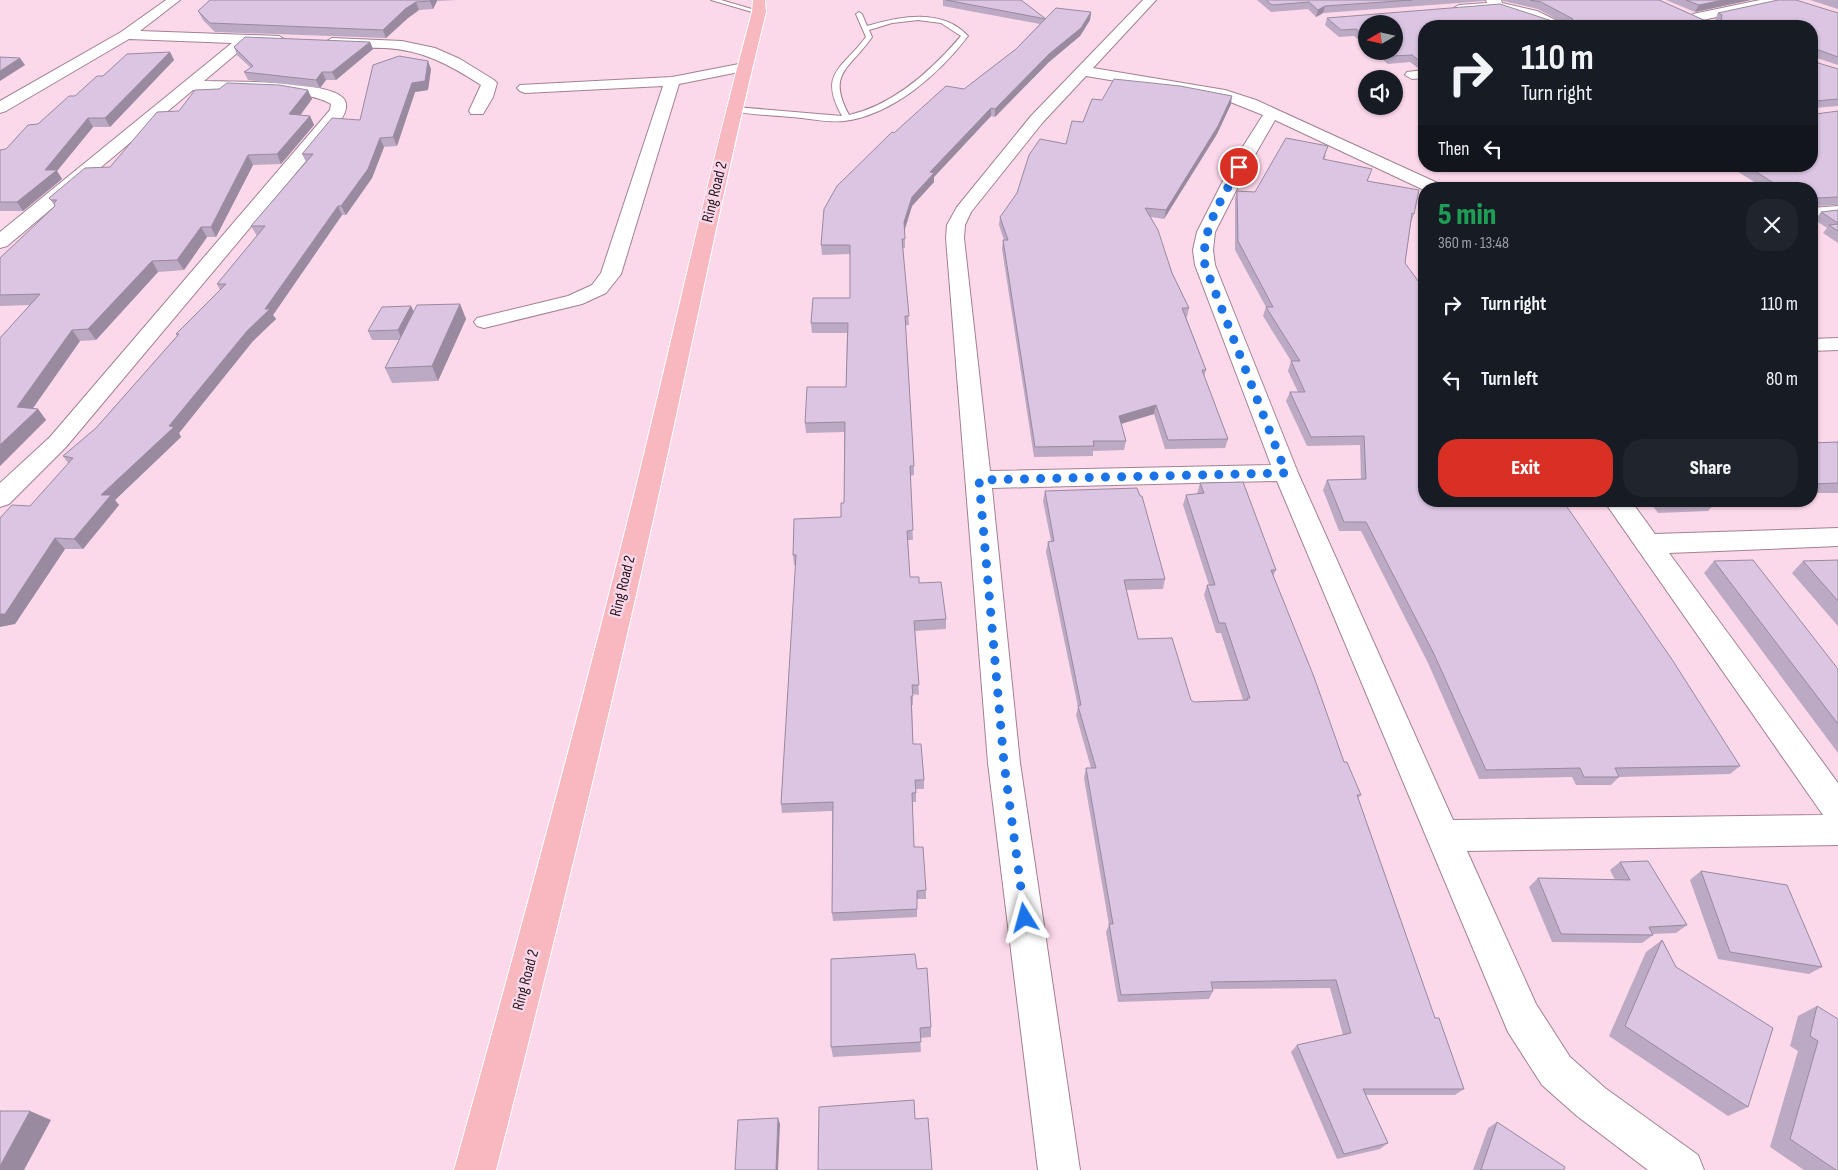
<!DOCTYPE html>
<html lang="en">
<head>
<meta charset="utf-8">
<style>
	body { margin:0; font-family:"Sofia Sans Condensed",sans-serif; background:#20242c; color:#f1f3f6; height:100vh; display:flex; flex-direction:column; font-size:19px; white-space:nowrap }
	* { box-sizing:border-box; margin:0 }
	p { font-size:16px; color:#9ea1a6 }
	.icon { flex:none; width:28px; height:28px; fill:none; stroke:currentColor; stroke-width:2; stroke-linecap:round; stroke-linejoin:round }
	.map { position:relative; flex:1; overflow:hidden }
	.drawer { position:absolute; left:1418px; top:182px; width:400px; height:325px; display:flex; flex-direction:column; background:#171b24; border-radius:20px; box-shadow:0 1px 4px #0004 }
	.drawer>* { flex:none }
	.top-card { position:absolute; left:1418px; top:20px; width:400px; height:152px; border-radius:20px; box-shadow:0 1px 4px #0004; background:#171b24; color:#f1f3f6; overflow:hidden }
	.needle { width:32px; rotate:261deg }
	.buttons { position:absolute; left:1358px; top:15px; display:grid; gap:10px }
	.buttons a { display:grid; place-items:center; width:45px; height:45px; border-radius:50%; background:#171b24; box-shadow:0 1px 4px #0004; font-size:25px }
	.pin { position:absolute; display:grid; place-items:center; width:42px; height:42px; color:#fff; margin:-21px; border:2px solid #fff; border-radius:50%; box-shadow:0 1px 5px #0007 }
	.me { position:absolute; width:55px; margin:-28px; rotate:352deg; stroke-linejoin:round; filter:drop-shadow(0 0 4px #0008) }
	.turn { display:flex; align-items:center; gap:18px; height:105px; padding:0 20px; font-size:22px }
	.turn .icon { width:65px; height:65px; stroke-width:2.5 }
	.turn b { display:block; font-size:35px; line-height:42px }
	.then { display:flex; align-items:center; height:48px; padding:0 20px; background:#0003; gap:10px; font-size:19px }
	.round { display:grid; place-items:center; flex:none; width:52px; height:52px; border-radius:20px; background:#20242c }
	.head { display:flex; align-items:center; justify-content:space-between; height:85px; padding:0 20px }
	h1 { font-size:30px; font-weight:800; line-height:38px; color:#1e9e55 }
	.action { display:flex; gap:10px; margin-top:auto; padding:10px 20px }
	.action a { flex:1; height:58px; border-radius:20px; background:#d93025; color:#fff; font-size:20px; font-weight:800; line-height:58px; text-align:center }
	.action a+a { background:#20242c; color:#f1f3f6 }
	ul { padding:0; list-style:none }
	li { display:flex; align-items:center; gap:15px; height:75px; padding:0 20px }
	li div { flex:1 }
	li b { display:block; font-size:19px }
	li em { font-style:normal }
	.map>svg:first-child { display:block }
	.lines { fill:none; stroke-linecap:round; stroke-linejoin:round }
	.lane-casing { stroke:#a28193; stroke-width:2 }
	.street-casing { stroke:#a28193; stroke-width:2 }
	.primary-casing { stroke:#fff; stroke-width:2 }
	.lane { fill:#fff; fill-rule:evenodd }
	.street { fill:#fff; fill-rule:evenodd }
	.primary { fill:#f8b8c0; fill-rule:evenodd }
	.wall { fill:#bca9c3 }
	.shaded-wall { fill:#998a9f }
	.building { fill:#dbc5e3; stroke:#998a9f }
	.route { stroke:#1a73e8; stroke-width:9; stroke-dasharray:0 16.2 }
	.labels { text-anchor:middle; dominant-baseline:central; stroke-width:4.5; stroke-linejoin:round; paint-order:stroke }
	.street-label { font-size:16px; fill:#251920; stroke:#fcd8eb }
</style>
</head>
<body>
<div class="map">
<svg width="1838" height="1170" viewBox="0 0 1838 1170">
	<rect width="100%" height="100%" fill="#fcd8eb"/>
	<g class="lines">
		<defs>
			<g id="lane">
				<polygon points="711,0 721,0 762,12 759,14"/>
				<path d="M 859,12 L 862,14 L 867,26 C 901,16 942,8 968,36 C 940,73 893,115 844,121 C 827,123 808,118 791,117 C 772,115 752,115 733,111 L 733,107 L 736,107 L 842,116 C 818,73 842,69 866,37 L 856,14 ZM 918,20 L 941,23 L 961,36 C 932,70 894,105 849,115 C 826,73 850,69 872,37 L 869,30 L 892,23 Z"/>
			</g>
			<g id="street">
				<path d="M 166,0 L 180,0 L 140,31 L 279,36 L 286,40 L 279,44 L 249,43 L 204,81 C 232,82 322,80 342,97 C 349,103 346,112 342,118 L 66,447 L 9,504 L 0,507 L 0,483 L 50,437 L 330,110 L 331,104 C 302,87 228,91 193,90 L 7,246 L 0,248 L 0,232 L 232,43 L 129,39 L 6,111 L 0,113 L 0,101 L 121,32 Z"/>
				<path d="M 1143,0 L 1156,0 L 1093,68 L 1225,90 L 1256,100 L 1442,185 L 1445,189 L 1424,190 L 1275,120 L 1248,167 L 1215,232 L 1213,250 L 1215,265 L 1298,473 L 1453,820 L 1823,815 L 1604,501 L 1631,501 L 1655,534 L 1838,528 L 1838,546 L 1669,553 L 1838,783 L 1838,845 L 1467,851 L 1536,1004 L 1570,1057 L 1605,1088 L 1698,1155 L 1704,1170 L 1648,1170 L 1577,1116 L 1542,1085 L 1508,1032 L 1277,481 L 992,488 L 1020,763 L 1080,1170 L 1038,1170 L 988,763 L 946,238 L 947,225 L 957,207 L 1031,116 ZM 1086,76 L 1223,99 L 1263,115 L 1230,167 L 1197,232 L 1193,250 L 1195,265 L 1271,465 L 990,471 L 964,238 L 965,225 L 971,212 L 1043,122 Z"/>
				<path d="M 1486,0 L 1501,0 L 1502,3 L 1537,11 L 1568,26 C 1543,28 1522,10 1497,9 C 1486,9 1460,19 1452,9 L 1459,5 L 1487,3 Z"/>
				<polygon points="1760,0 1784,0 1778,4 1693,22 1686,18 1693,14"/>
				<path d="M 332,38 L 402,41 L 435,48 L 460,59 L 494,80 L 497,83 L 493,97 L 483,114 L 471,114 L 469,111 L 481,85 C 450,65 423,50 385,48 C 366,47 345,49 327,45 L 325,42 Z"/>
				<polygon points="744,63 751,67 749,70 679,84 621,274 606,293 582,304 484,328 477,326 474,322 477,318 568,296 592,285 601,273 663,86 525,93 520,91 517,88 520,85 672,77"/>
				<polygon points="1424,70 1424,78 1412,79 1405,75 1407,72"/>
				<polygon points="1838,206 1838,216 1811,219 1811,208"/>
				<polygon points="1838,338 1838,350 1811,351 1811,339"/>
			</g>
			<path id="primary" d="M 753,0 L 765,0 L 766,12 C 727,167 697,323 662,479 C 611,710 555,940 496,1170 L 454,1170 C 518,941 581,710 638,479 C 676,323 710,167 752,12 Z"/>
		</defs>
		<use href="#lane" class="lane-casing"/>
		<use href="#street" class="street-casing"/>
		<use href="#primary" class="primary-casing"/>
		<use href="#lane" class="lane"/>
		<use href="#street" class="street"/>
		<use href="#primary" class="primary"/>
	</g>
	<g class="wall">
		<polygon points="210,0 457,0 437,1 433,9 419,10 408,18 386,38 215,32 203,20 198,11"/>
		<polygon points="943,0 1021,0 1046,19 1091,12 1090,20 1080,36 1049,62 995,117 991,116 934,177 934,182 912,206 905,230 905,248 903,248 909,325 905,325 914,466 914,475 910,476 913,540 908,540 910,577 919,583 946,619 946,629 915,631 919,695 913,694 913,705 912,705 913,744 924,780 924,789 916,789 916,802 912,802 914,847 926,890 926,899 917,899 917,917 833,921 832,913 832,811 782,813 781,804 796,565 794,565 793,555 841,517 844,503 844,432 806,433 805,423 846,387 847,333 812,333 811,323 850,298 850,254 822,255 821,245 894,133 964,89 1016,49 1040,24 943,6"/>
		<polygon points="1257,0 1485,0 1485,1 1323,13 1316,17 1308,9 1271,12"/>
		<polygon points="1502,0 1659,0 1706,21 1717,21 1715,19 1718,13 1838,13 1838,65 1814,57 1815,62 1838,69 1838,107 1838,106 1814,108 1814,112 1816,114 1838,111 1838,205 1815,206 1815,208 1811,213 1811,189 1765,189 1729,166 1811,166 1424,26 1424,67 1418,68 1410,62 1388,64 1372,51 1394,51 1366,24 1366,46 1354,36 1339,37 1325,25 1327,18 1560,21 1538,9 1503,1"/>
		<polygon points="1666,0 1751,0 1695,12"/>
		<polygon points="1810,0 1838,0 1838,9"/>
		<polygon points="370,42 373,49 336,80 326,80 320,88 248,80 244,72 251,68 237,55 234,47"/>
		<polygon points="170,52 174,60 110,127 93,127 57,171 62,179 23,211 0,211 0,150 6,149 38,124 103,76"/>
		<polygon points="431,69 428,90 415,92 397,146 384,147 372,178 346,215 342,215 273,315 276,319 253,341 179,433 181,437 115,500 119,505 83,549 65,549 15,624 68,463 63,456 96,428 177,336 176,334 220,290 217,284 257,236 251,226 306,162 302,154 360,120"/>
		<polygon points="312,99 300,115 310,116 314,125 281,164 253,165 216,237 207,237 184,270 158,272 96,340 80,341 33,408 38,409 46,420 0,466 0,338 30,305 0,306 0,258 55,206 49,198 110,167 179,111"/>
		<polygon points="1102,100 1231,104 1217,134 1164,219 1151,217 1172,273 1189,308 1187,317 1186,317 1206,370 1204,377 1228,439 1225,448 1165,449 1154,414 1121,424 1126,441 1124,450 1093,451 1093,456 1034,457 1002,249 1003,240 1004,240 999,225 1000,217 1066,144 1083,122"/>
		<polygon points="1326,155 1324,160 1367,181 1414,214 1411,223 1405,263 1424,501 1740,766 1730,774 1619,777 1611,785 1576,785 1572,777 1479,779 1428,663 1361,531 1339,531 1323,490 1327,480 1361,479 1360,445 1307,446 1286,401 1290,392 1298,392 1288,371 1291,361 1263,316 1266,307 1235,250 1235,199 1237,191 1255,192"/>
		<polygon points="1838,210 1838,243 1823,233 1827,228 1815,220 1821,212"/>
		<polygon points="460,304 466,319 438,381 392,383 385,368 400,340 372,340 368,331 414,312"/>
		<polygon points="1838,442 1838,493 1811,493 1811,443"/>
		<polygon points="1200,483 1276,570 1273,576 1344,762 1361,795 1358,798 1435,1018 1464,1089 1455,1095 1366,1095 1388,1143 1380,1149 1337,1159 1291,1052 1297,1045 1343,1035 1330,988 1213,989 1213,991 1209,999 1118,1002 1106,932 1109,925 1084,778 1086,768 1091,768 1076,715 1078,707 1046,552 1048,542 1051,541 1043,501 1045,491 1165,579 1163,589 1126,590 1138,639 1191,700 1194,702 1243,700 1221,633 1216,633 1204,595 1207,585 1209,585 1183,505 1186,495 1197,494"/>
		<polygon points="1649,501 1715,501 1716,502 1708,511 1658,513"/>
		<polygon points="1838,560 1838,626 1792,573 1803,561"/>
		<polygon points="1714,561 1838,669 1838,753 1704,573"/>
		<polygon points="1620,862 1687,925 1676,933 1652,934 1653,935 1642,943 1552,942 1529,887 1538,878 1615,880 1610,870"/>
		<polygon points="1701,871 1822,967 1809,974 1718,959 1690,880"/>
		<polygon points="1662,940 1748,1107 1728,1116 1609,1036 1646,952"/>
		<polygon points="917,969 931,1027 931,1037 920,1038 921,1052 833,1057 831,1047"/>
		<polygon points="1817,1006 1838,1170 1804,1170 1770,1147 1798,1051 1790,1046 1798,1016"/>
		<polygon points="1497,1122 1564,1170 1473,1170 1488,1128"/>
	</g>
	<g class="shaded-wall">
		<polygon points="431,0 437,0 437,1 433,9 430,1"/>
		<polygon points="1723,0 1751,0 1695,12 1699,5"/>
		<polygon points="416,2 419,10 408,18 386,38 383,30 405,9"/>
		<polygon points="1325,6 1323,13 1316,17 1318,10"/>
		<polygon points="1091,12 1090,20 1080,36 1049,62 995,117 995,109"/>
		<polygon points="370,42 373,49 336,80 332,72"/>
		<polygon points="170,52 174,60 110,127 105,118"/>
		<polygon points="20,58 25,65 0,81 0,71"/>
		<polygon points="1424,60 1424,67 1418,68 1420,61"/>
		<polygon points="428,61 431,69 428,90 415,92 397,146 393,137 412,83"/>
		<polygon points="322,72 326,80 320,88 316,80"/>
		<polygon points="308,90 312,99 294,124 289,114"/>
		<polygon points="1232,96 1231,104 1217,134 1164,219 1166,210"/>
		<polygon points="991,108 991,116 934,177 934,182 912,206 904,231 904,222 912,197 930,172"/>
		<polygon points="310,116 314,125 281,164 277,154"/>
		<polygon points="88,118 93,127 57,171 62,179 23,211 17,202 45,170"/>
		<polygon points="380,138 384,147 372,178 346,215 341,206"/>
		<polygon points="248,155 253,165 216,237 211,227"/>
		<polygon points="338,206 342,215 273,315 276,319 253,341 179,433 181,437 115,500 119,505 83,549 74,539 101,495 169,426 265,309"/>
		<polygon points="201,227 207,237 184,270 177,260"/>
		<polygon points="152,261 158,272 96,340 88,329"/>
		<polygon points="460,304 466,319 438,381 432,366"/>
		<polygon points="411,306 416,316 402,340 398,330"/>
		<polygon points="72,330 80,341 26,418 17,407"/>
		<polygon points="1156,405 1154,414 1117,425 1119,416"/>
		<polygon points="38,409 46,420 0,466 0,445"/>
		<polygon points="55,538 65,549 15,624 0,627 0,614"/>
		<polygon points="30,1111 51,1120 24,1170 0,1170 0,1166"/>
		<polygon points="778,1118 780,1124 778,1170 776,1170"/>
	</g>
	<g class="building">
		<polygon points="210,0 431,0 430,1 416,2 405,9 383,30 210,23 198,11"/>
		<polygon points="946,0 1021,0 1046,19"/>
		<polygon points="1266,0 1412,0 1325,6 1318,10 1309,2 1272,5"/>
		<polygon points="1530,0 1659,0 1706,21 1721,21 1722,15 1718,13 1778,0 1796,0 1838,13 1838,57 1816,49 1814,51 1815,62 1838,69 1838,99 1815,101 1814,112 1816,114 1838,111 1838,197 1817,198 1815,208 1811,206 1811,189 1783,189 1747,166 1811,166 1811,26 1424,26 1424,60 1420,61 1412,55 1390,56 1384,51 1394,51 1394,24 1366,24 1366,38 1356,29 1341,30 1327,18 1500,4 1552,21 1571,21 1573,19 1541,2"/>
		<polygon points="1686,0 1723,0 1699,5"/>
		<polygon points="1056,8 1091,12 1081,28 1049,54 995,109 991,108 930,172 934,173 912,197 904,222 905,239 902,239 909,316 905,316 914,466 910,466 913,530 907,531 910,577 919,577 919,583 941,582 946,619 914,621 919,685 912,685 913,696 911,696 913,744 921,744 924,780 915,780 916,793 912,793 914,847 923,847 926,890 917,891 917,909 832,913 833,802 781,804 796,555 793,555 794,519 841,517 841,503 844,503 845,422 805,423 807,387 846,387 848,323 811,323 813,298 850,298 850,245 821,245 824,209 837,186 892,132 894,133 946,86 964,89 1016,49"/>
		<polygon points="245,37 370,42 332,72 322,72 316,80 244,72 253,66 234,47"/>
		<polygon points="170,52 105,118 88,118 45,170 57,170 17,202 0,202 0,150 6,149 28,125 38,124 69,96 75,96 97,76 103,76 127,54"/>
		<polygon points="399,56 428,61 425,81 412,83 393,137 380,138 368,169 341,206 338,206 265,309 270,309 247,331 169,426 174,427 101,495 111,495 74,539 55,538 5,614 0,614 0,518 12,505 30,506 73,458 63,456 96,428 179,334 176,334 226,284 217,284 265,226 251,226 313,154 302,154 332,118 360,120 373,65"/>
		<polygon points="0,57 20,58 0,71"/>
		<polygon points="1114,79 1180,86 1232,96 1218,126 1166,210 1145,208 1158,230 1172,273 1189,308 1182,308 1206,370 1202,370 1228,439 1168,440 1156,405 1119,416 1126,441 1093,441 1094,446 1035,447 1003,240 1008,240 1000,217 1017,193 1029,155 1040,139 1066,144 1072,121 1083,122 1092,99 1102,100"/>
		<polygon points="227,83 279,85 308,90 289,114 310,116 277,154 248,155 211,227 201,227 177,260 152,261 88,329 72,330 17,407 38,409 0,445 0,338 40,294 0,295 0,258 55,206 54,203 57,200 51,200 49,198 85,168 110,167 157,112 179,111 195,90 219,89"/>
		<polygon points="1286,138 1328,146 1323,159 1372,169 1367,181 1419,190 1414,214 1412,213 1405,263 1424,289 1424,501 1563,501 1673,661 1740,766 1615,768 1619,777 1584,777 1580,768 1486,770 1434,654 1366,522 1344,522 1327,480 1366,479 1364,436 1311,437 1290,392 1305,392 1291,361 1300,361 1266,307 1273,307 1238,241 1237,191 1255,192"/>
		<polygon points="1838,210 1838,223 1821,212"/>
		<polygon points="1838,224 1838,231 1829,225"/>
		<polygon points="460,304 432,366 385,368 417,305"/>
		<polygon points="411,306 398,330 368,331 382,307"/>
		<polygon points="1838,442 1838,483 1811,484 1811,443"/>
		<polygon points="1243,482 1276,570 1271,570 1314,677 1344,762 1347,762 1361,795 1357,795 1435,1018 1439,1018 1464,1089 1363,1089 1388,1143 1344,1154 1297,1045 1351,1033 1336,980 1211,982 1213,991 1121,995 1109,924 1113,924 1086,768 1096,768 1078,706 1081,705 1048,542 1054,541 1045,491 1137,488 1140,496 1142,496 1165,579 1124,580 1138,639 1172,638 1191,700 1194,702 1248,700 1247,698 1250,698 1225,623 1219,623 1207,585 1215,585 1186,495 1204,493 1200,483"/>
		<polygon points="1664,501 1715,501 1716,502 1665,503"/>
		<polygon points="1753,560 1838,669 1838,724 1714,561"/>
		<polygon points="1838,560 1838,601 1803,561"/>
		<polygon points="1648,861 1687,925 1649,927 1653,935 1561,934 1538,878 1630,880 1620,862"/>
		<polygon points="1701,871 1787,885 1822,967 1730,952"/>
		<polygon points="1662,940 1676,967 1773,1028 1748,1107 1625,1026"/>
		<polygon points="915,954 917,969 927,968 931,1027 920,1028 921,1042 831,1047 831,959"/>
		<polygon points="1817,1006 1838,1019 1838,1170 1836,1170 1790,1139 1818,1041 1810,1036"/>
		<polygon points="914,1100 915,1119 928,1118 932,1170 818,1170 819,1107"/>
		<polygon points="0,1111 30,1111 0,1166"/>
		<polygon points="778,1118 776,1170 735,1170 738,1120"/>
		<polygon points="1497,1122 1565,1167 1564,1170 1481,1170"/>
	</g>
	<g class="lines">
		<path class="route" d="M 1025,918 L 1004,763 L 979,480 L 1286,473 L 1205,266 C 1200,229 1223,198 1239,167"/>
	</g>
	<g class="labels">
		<g class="street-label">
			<text transform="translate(715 192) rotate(-76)">Ring Road 2</text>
			<text transform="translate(623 586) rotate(-76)">Ring Road 2</text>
			<text transform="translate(526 980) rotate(-75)">Ring Road 2</text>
		</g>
	</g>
</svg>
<div class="buttons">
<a><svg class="needle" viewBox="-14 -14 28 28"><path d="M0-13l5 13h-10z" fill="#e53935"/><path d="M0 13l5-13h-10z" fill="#9ea1a6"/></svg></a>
<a><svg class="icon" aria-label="sound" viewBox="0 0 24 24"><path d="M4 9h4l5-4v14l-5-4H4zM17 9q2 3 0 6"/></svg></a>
</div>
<div class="pin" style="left:1239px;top:167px;background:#d93025"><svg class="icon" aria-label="arrive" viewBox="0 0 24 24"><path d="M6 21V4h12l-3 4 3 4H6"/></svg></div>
<svg class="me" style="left:1025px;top:918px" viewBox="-20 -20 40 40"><path d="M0-17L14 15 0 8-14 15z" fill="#1a73e8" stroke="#fff" stroke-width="4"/></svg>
<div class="top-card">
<div class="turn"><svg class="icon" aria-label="right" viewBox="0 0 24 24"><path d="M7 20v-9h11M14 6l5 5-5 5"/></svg><div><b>110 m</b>Turn right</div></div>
<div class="then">Then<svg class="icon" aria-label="left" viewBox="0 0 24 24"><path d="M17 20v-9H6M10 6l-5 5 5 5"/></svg></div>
</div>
<section class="drawer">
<div class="head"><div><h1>5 min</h1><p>360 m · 13:48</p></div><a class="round"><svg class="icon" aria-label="close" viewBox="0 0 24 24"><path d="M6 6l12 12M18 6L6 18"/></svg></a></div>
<ul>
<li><svg class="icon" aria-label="right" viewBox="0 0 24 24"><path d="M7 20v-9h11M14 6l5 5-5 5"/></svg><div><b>Turn right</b></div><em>110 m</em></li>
<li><svg class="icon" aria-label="left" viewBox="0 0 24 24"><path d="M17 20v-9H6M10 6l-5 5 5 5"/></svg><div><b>Turn left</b></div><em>80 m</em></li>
</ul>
<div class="action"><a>Exit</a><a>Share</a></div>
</section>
</div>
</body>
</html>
